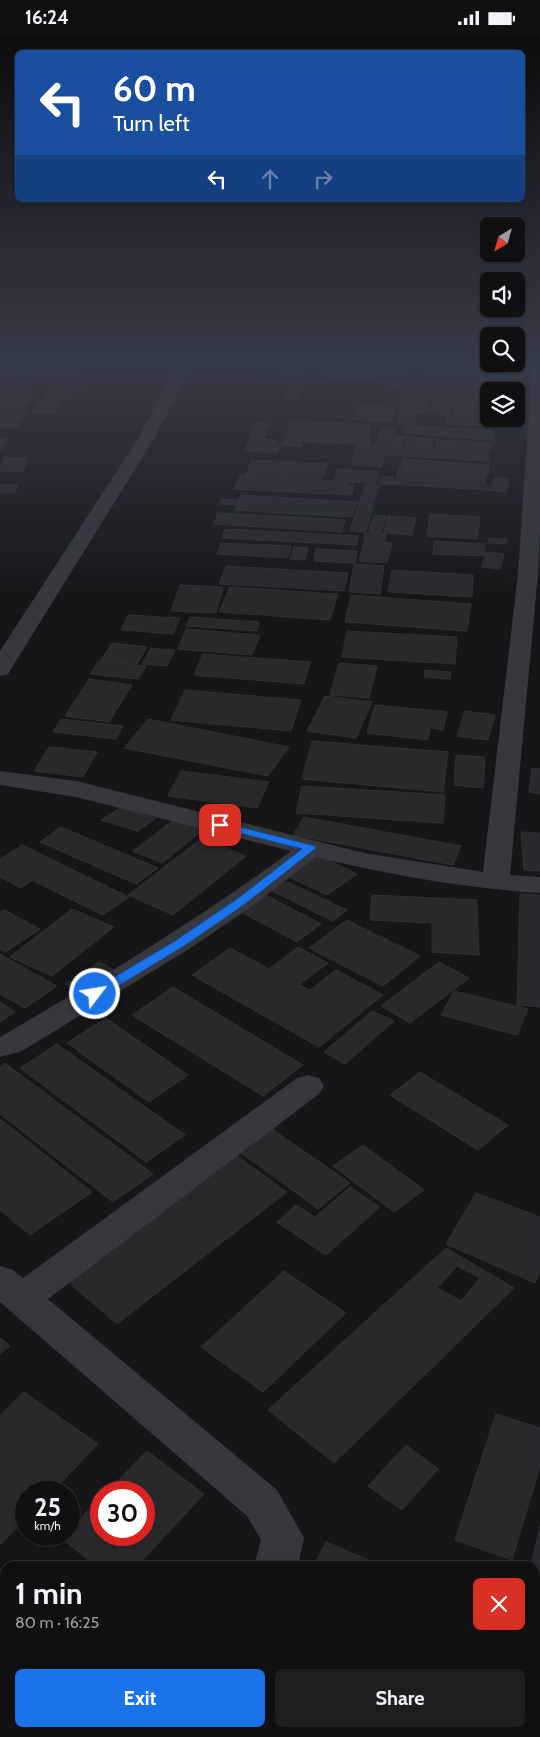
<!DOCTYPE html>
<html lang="en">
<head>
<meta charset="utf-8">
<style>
	body { margin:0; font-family:Cabin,sans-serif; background:#1e1e20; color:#f1f3f6; height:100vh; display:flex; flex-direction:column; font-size:19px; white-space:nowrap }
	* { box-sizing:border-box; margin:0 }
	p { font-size:16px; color:#9c9d9f }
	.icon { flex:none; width:28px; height:28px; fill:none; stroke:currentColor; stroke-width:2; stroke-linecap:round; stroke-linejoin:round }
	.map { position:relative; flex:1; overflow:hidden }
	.details { position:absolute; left:0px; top:1526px; width:540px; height:176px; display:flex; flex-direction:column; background:#101012; border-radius:15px 15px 0 0; box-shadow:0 1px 4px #0004,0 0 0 1px #303032 }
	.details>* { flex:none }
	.banner { position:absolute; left:15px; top:15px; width:510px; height:152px; border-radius:8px; box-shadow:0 1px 4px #0004,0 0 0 1px #303032; background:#1a4fa0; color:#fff; overflow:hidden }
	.needle { width:32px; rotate:217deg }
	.buttons { position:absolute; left:480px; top:182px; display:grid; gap:10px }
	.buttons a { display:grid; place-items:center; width:45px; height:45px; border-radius:8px; background:#101012; box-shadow:0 1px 4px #0004,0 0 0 1px #303032; font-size:25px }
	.speed { position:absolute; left:15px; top:1446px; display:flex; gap:10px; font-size:25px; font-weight:700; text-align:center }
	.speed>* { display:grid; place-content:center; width:65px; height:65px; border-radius:50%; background:#101012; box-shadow:0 1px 4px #0004,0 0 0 1px #303032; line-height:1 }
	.speed small { font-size:12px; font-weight:400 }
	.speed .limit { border:8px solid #d22; background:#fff; color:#111 }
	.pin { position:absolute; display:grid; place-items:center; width:42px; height:42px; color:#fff; margin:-21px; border-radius:10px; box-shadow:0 2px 8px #0006 }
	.me { position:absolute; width:55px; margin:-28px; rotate:59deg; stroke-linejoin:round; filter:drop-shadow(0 0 4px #0008) }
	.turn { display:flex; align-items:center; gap:18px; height:105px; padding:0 15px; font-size:22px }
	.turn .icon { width:65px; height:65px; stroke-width:2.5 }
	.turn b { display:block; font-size:35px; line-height:42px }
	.lanes { display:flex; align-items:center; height:48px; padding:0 15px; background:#0003; justify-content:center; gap:25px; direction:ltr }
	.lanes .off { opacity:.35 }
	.round { display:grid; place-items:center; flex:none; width:52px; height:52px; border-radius:8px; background:#1e1e20 }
	.head { display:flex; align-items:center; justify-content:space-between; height:85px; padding:0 15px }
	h1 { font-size:30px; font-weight:700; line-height:38px }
	.primary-button { display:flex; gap:10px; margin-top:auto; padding:10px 15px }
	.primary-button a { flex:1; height:58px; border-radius:8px; background:#1a73e8; color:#fff; font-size:20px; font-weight:700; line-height:58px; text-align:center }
	.primary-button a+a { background:#1e1e20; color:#f1f3f6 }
	.status { display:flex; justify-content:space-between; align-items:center; height:35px; padding:0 25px; background:#101012; direction:ltr }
	.status svg { height:14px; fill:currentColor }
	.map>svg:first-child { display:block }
	.building { fill:#29292c; stroke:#303034; fill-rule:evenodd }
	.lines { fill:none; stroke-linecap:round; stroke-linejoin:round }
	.minor { fill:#37383d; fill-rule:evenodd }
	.route { fill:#1a73e8; stroke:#114b97 }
</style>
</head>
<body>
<div class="status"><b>16:24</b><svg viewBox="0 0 49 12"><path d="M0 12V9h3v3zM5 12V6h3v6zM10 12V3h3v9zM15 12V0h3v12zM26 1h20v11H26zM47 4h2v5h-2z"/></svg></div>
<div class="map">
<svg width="540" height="1702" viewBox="0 0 540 1702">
	<rect width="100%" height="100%" fill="#161618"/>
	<g class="building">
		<polygon points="19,325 36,325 28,334 11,333"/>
		<polygon points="74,325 99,325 97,329 72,328"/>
		<polygon points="287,325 299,325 297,329 308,330 302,339 299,339 297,343 281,341 290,328 285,327"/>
		<polygon points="311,325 314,325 361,328 360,332 309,329"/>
		<polygon points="389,325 407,325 405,332 387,331"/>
		<polygon points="436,325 489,325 489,328"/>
		<polygon points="427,326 499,330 498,337 425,334"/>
		<polygon points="37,327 53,328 46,336 30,335"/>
		<polygon points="54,329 87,331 81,338 47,336"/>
		<polygon points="324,332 380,334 376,345 320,342"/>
		<polygon points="0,334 38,337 34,344 0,342"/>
		<polygon points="390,334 408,335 404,351 386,350"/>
		<polygon points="424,335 500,339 497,354 436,351 437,347 421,346"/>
		<polygon points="40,338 47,338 46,341 53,341 50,346 35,345"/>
		<polygon points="0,344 35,346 28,354 0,352"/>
		<polygon points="66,345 87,347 83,351 62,349"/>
		<polygon points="411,350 498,355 489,356 489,363 409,359"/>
		<polygon points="48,354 75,355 71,363 44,363"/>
		<polygon points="289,354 301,354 297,365 285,364"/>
		<polygon points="0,356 34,356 30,368 0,367"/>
		<polygon points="403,359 429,361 427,370 399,368"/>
		<polygon points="435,362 489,365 489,374 433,370"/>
		<polygon points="37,367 60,367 56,378 33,378"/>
		<polygon points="0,369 27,369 25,374 0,374"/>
		<polygon points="358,370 396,373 391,387 352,384"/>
		<polygon points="401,370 451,373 450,380 416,378 414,389 397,388"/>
		<polygon points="456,373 489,375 489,383 454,380"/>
		<polygon points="0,376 26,377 18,392 0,392"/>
		<polygon points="447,382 479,384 478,391 445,389"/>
		<polygon points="291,386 371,390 368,403 286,398"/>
		<polygon points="257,387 270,388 263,404 249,403"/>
		<polygon points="406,391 493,395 493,405 404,398"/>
		<polygon points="382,394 395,395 389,410 375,409"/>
		<polygon points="286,400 371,405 369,410 283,405"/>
		<polygon points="395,401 405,402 401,410 391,410"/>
		<polygon points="407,402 434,404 431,412 405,410"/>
		<polygon points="0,403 8,403 1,415 0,415"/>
		<polygon points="250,403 277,405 275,410 281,410 277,418 243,416"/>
		<polygon points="284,405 303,406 301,411 281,410"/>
		<polygon points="437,405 492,408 491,415 436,412"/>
		<polygon points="357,410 387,412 381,432 351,430"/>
		<polygon points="389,411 489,416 488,426 386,420"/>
		<polygon points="4,423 27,423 23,436 0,436"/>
		<polygon points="404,424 489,430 488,439 401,433"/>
		<polygon points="252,425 327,429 322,444 246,439"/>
		<polygon points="337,434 379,437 376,448 334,446"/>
		<polygon points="399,434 486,440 484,455 394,449"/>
		<polygon points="240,440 347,447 347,450 354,451 352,460 234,454"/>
		<polygon points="380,442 394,442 393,449 379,449"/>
		<polygon points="494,443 509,444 506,457 486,455 487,450 492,451"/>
		<polygon points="0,449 18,450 14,458 0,458"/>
		<polygon points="365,449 379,450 366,497 350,496"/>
		<polygon points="241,460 357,467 352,482 234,475 236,470 219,469 222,464 238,465"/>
		<polygon points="218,478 345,485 342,497 214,489"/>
		<polygon points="430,479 480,482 477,504 427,501"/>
		<polygon points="374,480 386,481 381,498 369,497"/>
		<polygon points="388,481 416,483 412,500 384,498"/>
		<polygon points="225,494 359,501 357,510 222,503"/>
		<polygon points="365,498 386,499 385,506 364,505"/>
		<polygon points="489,503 507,504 506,509 488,508"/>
		<polygon points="364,506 392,508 387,528 359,526"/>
		<polygon points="434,506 485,509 485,521 433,519"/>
		<polygon points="221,508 291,511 288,523 217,519"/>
		<polygon points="294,512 308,513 305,525 290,524"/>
		<polygon points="316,514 357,516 355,528 314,526"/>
		<polygon points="487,517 504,519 500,534 481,532"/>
		<polygon points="354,529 384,531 380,559 349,557"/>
		<polygon points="226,531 348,538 344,556 219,549"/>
		<polygon points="392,535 473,540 472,562 388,557"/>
		<polygon points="180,550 223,552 216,578 171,576"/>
		<polygon points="230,552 338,559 330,585 219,577"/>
		<polygon points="351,560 471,569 467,596 345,587"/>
		<polygon points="128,580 180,583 173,599 121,595"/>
		<polygon points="190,582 259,587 257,596 186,591"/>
		<polygon points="186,594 260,600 252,620 178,614"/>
		<polygon points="347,596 457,602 455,629 342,622"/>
		<polygon points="112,608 147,612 137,629 101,625"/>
		<polygon points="151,613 175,615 167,631 142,629"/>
		<polygon points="203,619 310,627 304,649 194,640"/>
		<polygon points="98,626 146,631 138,644 90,639"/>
		<polygon points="339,628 377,631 369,663 330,660"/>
		<polygon points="425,635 451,637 450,644 424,642"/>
		<polygon points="89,644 132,650 109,687 65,681"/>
		<polygon points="185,655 301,665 291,696 171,685"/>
		<polygon points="325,661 372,667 356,703 307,696"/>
		<polygon points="375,670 447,677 443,695 430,693 428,705 367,698"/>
		<polygon points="465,676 495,680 488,705 457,701"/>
		<polygon points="61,684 123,691 116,704 53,697"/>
		<polygon points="148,684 289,712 268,741 124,713"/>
		<polygon points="312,706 448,717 443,757 302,744"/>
		<polygon points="49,712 97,717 83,742 34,736"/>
		<polygon points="456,720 485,722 483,753 454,750"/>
		<polygon points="532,733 540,734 540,759 529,757"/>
		<polygon points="181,736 269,747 257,773 168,761"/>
		<polygon points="302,751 445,760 443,788 296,778"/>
		<polygon points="120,773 156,783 138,796 101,785"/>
		<polygon points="304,782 461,811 453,830 293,800"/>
		<polygon points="175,784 203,795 162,828 133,816"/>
		<polygon points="61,792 158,833 136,849 40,807"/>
		<polygon points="521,797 540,798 540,836 524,835"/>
		<polygon points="202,803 246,821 173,880 128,860"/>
		<polygon points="22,810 129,862 103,880 32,845 21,853 0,842 0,824"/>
		<polygon points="318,820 357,839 327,860 287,841"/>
		<polygon points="286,846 347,875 333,886 272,856"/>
		<polygon points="520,859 540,860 540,972 517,970"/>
		<polygon points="266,860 321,889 297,907 241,877"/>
		<polygon points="372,860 477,865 479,920 432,917 432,888 370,885"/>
		<polygon points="72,874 114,892 52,941 10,922"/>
		<polygon points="4,875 40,894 6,917 0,914 0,878"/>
		<polygon points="347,885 420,921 383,951 309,913"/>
		<polygon points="298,912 328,928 299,950 310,955 336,935 383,960 319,1012 192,940 230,913 269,934"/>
		<polygon points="0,919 57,951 25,973 0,959"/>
		<polygon points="99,927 116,936 81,959 65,949"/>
		<polygon points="439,927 469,943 410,988 381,971"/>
		<polygon points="173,952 303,1030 263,1061 132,980"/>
		<polygon points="454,956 528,974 517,1000 441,980"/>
		<polygon points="0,967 15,977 0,987"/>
		<polygon points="372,976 394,986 345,1029 324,1017"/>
		<polygon points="106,983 188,1040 149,1067 67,1008"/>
		<polygon points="57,1009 185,1100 146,1127 20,1033"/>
		<polygon points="5,1028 153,1139 113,1167 0,1079 0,1032"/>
		<polygon points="420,1037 508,1090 478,1115 390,1060"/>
		<polygon points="0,1084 92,1157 30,1200 0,1175"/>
		<polygon points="272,1094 350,1148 318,1174 240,1117"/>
		<polygon points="363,1110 424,1155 394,1177 333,1131"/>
		<polygon points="237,1121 287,1157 117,1289 67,1246"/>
		<polygon points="350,1152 380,1172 326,1220 277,1187 296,1170 315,1182"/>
		<polygon points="476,1158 540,1182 540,1237 535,1248 446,1209"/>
		<path d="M 446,1213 L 514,1253 L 334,1428 L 268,1375 ZM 457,1231 L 480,1243 L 461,1266 L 437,1253 Z"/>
		<polygon points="284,1236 346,1278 263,1357 201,1312"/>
		<polygon points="0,1303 10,1311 0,1319"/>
		<polygon points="24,1357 98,1409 51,1458 26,1458 26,1483 0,1510 0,1381"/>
		<polygon points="496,1379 540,1393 540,1431 512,1525 455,1505"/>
		<polygon points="406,1410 438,1434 402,1475 368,1451"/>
		<polygon points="147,1416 204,1459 137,1531 96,1531 61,1503 64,1500 69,1500 69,1495 101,1462 101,1500 144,1500 144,1458 106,1458"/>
		<polygon points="540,1491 540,1604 535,1603 535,1531 531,1531"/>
		<polygon points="326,1507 382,1531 314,1531"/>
		<polygon points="5,1541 5,1671 0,1676 0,1546"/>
		<polygon points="217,1698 331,1698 338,1702 214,1702"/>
		<polygon points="356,1698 447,1698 444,1702 363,1702"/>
	</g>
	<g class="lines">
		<g class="minor">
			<polygon points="180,325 195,325 155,402 11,634 8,639 0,641 0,616 139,402"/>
			<path d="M 540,328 L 540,497 L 538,539 L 510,840 L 540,842 L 540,858 C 465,853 389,840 316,822 L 251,872 L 189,914 L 22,1016 L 0,1022 L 0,1002 C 100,944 198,885 291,816 L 76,762 L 0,750 L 0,736 L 76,746 L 364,818 L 483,837 L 518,539 L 532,333 L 535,330 Z"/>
			<polygon points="308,1040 319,1043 324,1051 319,1059 48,1264 277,1455 304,1503 298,1531 254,1531 261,1505 247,1481 0,1267 0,1231 13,1235 23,1243 297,1043"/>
			<polygon points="122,1698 171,1698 169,1702 120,1702"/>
		</g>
	</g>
	<linearGradient id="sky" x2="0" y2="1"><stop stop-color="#0c0c0d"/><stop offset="0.58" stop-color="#363c48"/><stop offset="1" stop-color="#363c48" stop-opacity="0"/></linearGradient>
	<rect width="540" height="563" fill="url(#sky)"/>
	<polygon class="route" points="216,787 220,787 315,811 316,813 245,869 184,911 100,962 91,962 89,959 91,956 175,906 237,864 302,814 216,792 214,790"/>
</svg>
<div class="buttons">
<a><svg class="needle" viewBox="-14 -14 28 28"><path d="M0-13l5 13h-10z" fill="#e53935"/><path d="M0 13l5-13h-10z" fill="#9c9d9f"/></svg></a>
<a><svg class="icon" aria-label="sound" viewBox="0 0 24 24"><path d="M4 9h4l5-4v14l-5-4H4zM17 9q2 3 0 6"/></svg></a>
<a><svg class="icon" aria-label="search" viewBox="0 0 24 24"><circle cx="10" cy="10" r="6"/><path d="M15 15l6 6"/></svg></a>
<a><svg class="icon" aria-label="layers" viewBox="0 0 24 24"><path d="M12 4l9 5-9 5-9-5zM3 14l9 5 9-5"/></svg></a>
</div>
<div class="speed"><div>25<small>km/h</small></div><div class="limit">30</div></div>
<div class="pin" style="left:220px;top:790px;background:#d93025"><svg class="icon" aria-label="arrive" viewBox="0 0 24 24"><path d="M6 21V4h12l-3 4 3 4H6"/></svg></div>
<svg class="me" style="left:95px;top:959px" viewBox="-20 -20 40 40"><circle r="17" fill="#1a73e8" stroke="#fff" stroke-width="3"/><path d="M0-11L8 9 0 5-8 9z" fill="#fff"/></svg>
<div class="banner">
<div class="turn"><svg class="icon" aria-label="left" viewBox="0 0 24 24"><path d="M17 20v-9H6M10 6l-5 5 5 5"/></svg><div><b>60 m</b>Turn left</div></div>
<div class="lanes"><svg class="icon" aria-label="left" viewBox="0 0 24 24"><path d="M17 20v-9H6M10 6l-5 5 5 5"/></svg><svg class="icon off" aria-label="ahead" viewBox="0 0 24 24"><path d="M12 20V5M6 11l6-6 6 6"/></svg><svg class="icon off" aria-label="right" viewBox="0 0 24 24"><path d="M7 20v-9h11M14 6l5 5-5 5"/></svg></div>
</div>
<section class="details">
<div class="head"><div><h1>1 min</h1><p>80 m · 16:25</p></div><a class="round" style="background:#d93025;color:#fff"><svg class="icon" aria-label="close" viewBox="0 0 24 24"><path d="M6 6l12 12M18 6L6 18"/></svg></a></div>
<div class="primary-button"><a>Exit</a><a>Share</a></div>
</section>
</div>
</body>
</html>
